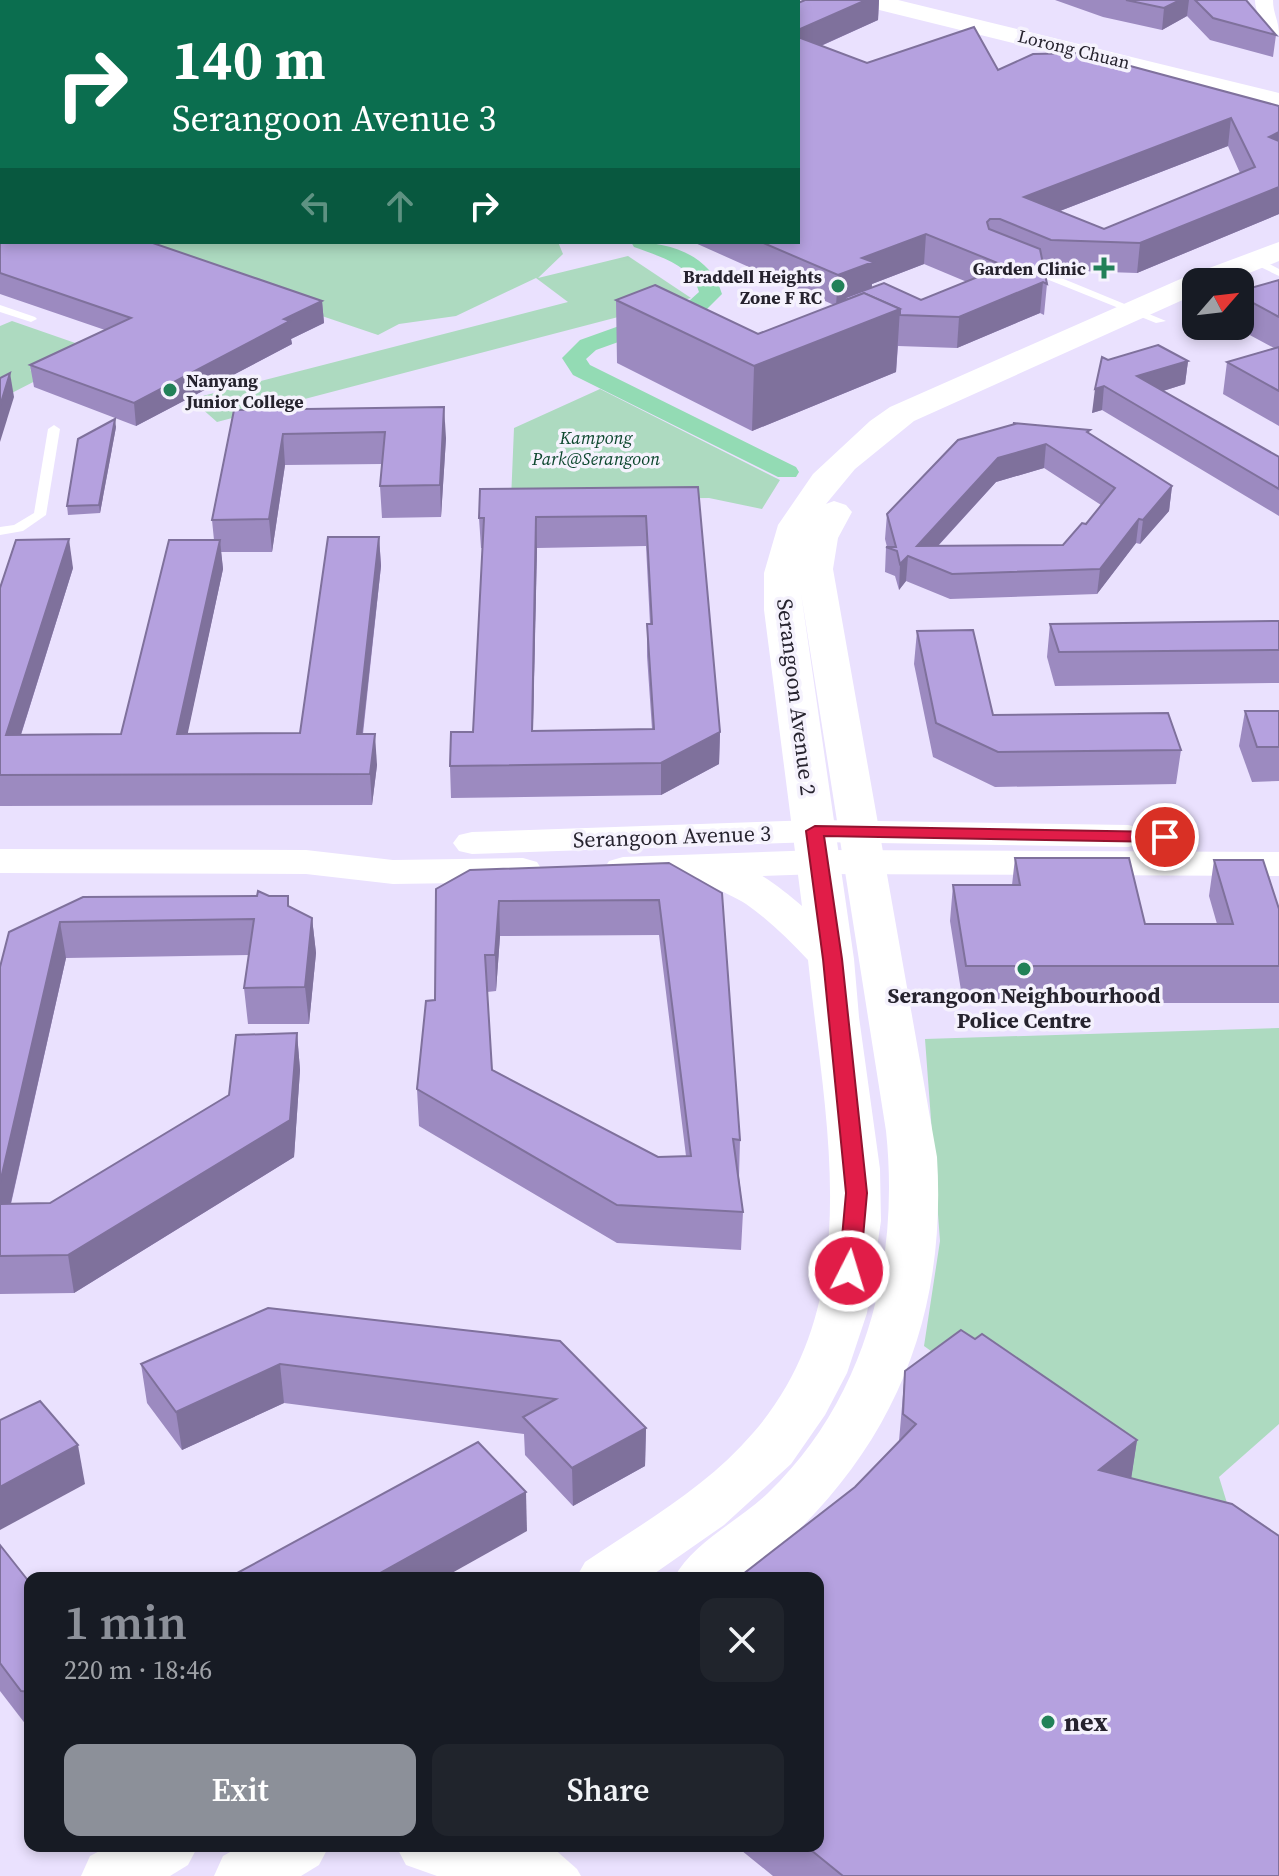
<!DOCTYPE html>
<html lang="en">
<head>
<meta charset="utf-8">
<style>
	body { margin:0; font-family:"Source Serif 4",serif; background:#20242c; color:#f1f3f6; height:100vh; display:flex; flex-direction:column; font-size:30px; white-space:nowrap }
	* { box-sizing:border-box; margin:0 }
	p { font-size:26px; color:#9ea1a6 }
	.icon { flex:none; width:44px; height:44px; fill:none; stroke:currentColor; stroke-width:2; stroke-linecap:round; stroke-linejoin:round }
	.map { position:relative; flex:1; overflow:hidden }
	.sheet { position:absolute; left:24px; top:1572px; width:800px; height:280px; display:flex; flex-direction:column; background:#171b24; border-radius:16px; box-shadow:0 4px 12px #0003 }
	.sheet>* { flex:none }
	.guide { position:absolute; left:0px; top:0px; width:800px; height:244px; box-shadow:0 4px 12px #0003; background:#0b6e4f; color:#fff; overflow:hidden }
	.needle { width:52px; rotate:62deg }
	.controls { position:absolute; left:1182px; top:268px; display:grid; gap:16px }
	.controls a { display:grid; place-items:center; width:72px; height:72px; border-radius:16px; background:#171b24; box-shadow:0 4px 12px #0003; font-size:40px }
	.pin { position:absolute; display:grid; place-items:center; width:68px; height:68px; color:#fff; margin:-34px; border:4px solid #fff; border-radius:50%; box-shadow:0 2px 8px #0007 }
	.me { position:absolute; width:88px; margin:-44px; rotate:5deg; stroke-linejoin:round; filter:drop-shadow(0 0 6px #0008) }
	.turn { display:flex; align-items:center; gap:28px; height:168px; padding:0 40px; font-size:36px }
	.turn .icon { width:104px; height:104px; stroke-width:2.5 }
	.turn b { display:block; font-size:56px; line-height:68px }
	.lanes { display:flex; align-items:center; height:76px; padding:0 40px; background:#0003; justify-content:center; gap:40px; direction:ltr }
	.lanes .off { opacity:.35 }
	.round { display:grid; place-items:center; flex:none; width:84px; height:84px; border-radius:16px; background:#20242c }
	.headline { display:flex; align-items:center; justify-content:space-between; height:136px; padding:0 40px }
	h1 { font-size:48px; font-weight:600; line-height:60px; color:#8c9099 }
	.button { display:flex; gap:16px; margin-top:auto; padding:16px 40px }
	.button a { flex:1; height:92px; border-radius:16px; background:#8c9099; color:#fff; font-size:32px; font-weight:600; line-height:92px; text-align:center }
	.button a+a { background:#20242c; color:#f1f3f6 }
	.map>svg:first-child { display:block }
	.green { fill:#addac0 }
	.lines { fill:none; stroke-linecap:round; stroke-linejoin:round }
	.canal { fill:#93dbb4; fill-rule:evenodd }
	.service { fill:#fff; fill-rule:evenodd }
	.minor { fill:#fff; fill-rule:evenodd }
	.tertiary { fill:#fff; fill-rule:evenodd }
	.secondary { fill:#fff; fill-rule:evenodd }
	.primary { fill:#fff; fill-rule:evenodd }
	.wall { fill:#9c8ac0; fill-rule:evenodd }
	.shaded-wall { fill:#7f719c }
	.building { fill:#b5a1df; stroke:#7f719c; stroke-width:2; fill-rule:evenodd }
	.route { fill:#e11d48; stroke:#92132f; stroke-width:2 }
	.poi-dot { fill:#228158; stroke:#f5f2fd; stroke-width:3 }
	.labels { text-anchor:middle; dominant-baseline:central; stroke-width:7; stroke-linejoin:round; paint-order:stroke }
	.far-street-label { font-size:18px; fill:#26232e; stroke:#f5f2fd }
	.far-poi-label { font-size:18px; font-weight:bold; fill:#26232e; stroke:#f5f2fd; text-anchor:end }
	.far-park-label { font-size:18px; font-style:italic; fill:#0d472e; stroke:#f5f2fd }
	.street-label { font-size:22px; fill:#26232e; stroke:#f5f2fd }
	.poi-label { font-size:22px; font-weight:bold; fill:#26232e; stroke:#f5f2fd }
	.near-poi-label { font-size:26px; font-weight:bold; fill:#26232e; stroke:#f5f2fd; text-anchor:start }
</style>
</head>
<body>
<div class="map">
<svg width="1279" height="1876" viewBox="0 0 1279 1876">
	<rect width="100%" height="100%" fill="#eae1fe"/>
	<g class="green">
		<polygon points="104,242 558,242 563,254 538,278 628,256 691,298 217,422 191,399 568,302 536,278 456,316 399,324 378,335"/>
		<polygon points="12,321 81,345 30,370 45,376 0,399 0,326"/>
		<polygon points="600,389 780,480 762,509 709,498 511,500 514,428"/>
		<polygon points="1279,1028 1279,1424 1219,1477 1250,1578 924,1346 940,1241 925,1039"/>
	</g>
	<g class="lines">
		<path class="canal" d="M 631,242 C 669,242 710,254 722,294 L 705,311 L 596,350 L 586,359 L 590,365 L 796,467 L 799,472 L 796,477 L 778,477 L 573,375 L 562,358 L 580,340 L 689,301 L 699,292 C 692,265 658,256 634,247 Z"/>
		<g class="service">
			<polygon points="1250,258 1258,258 1279,269 1279,276 1250,262"/>
			<polygon points="1024,266 1032,266 1166,321 1156,323 1024,270"/>
			<polygon points="0,305 35,317 37,319 31,322 0,312"/>
			<polygon points="54,425 60,429 46,515 23,531 0,535 0,527 14,525 34,513 48,429"/>
			<polygon points="524,1846 551,1846 577,1869 581,1876 553,1876 527,1853"/>
		</g>
		<path class="minor" d="M 1255,0 L 1273,0 C 1273,14 1279,20 1279,35 C 1265,32 1255,13 1255,0 Z"/>
		<g class="tertiary">
			<polygon points="6,0 30,0 31,2 7,2"/>
			<polygon points="815,820 1128,825 1141,828 1147,836 1141,844 1128,847 815,842 472,854 459,851 453,843 459,835 472,832"/>
			<polygon points="0,849 306,850 393,860 523,858 537,862 542,870 537,878 523,882 393,884 306,874 0,873"/>
			<polygon points="819,850 1279,852 1279,876 819,874 623,881 609,877 604,869 609,861 623,857"/>
		</g>
		<g class="secondary">
			<path d="M 1279,242 L 1279,261 L 1227,282 L 1196,282 L 1196,294 L 914,421 L 855,469 L 826,504 L 834,501 L 846,505 L 852,512 L 838,538 L 833,569 L 937,1157 C 948,1334 882,1470 744,1578 L 674,1578 C 693,1542 739,1521 768,1493 C 866,1399 900,1263 886,1131 L 801,593 L 854,959 L 859,1017 L 880,1169 L 881,1221 L 867,1313 L 847,1373 L 825,1415 L 791,1464 L 724,1525 L 648,1578 L 576,1578 L 585,1562 C 643,1523 707,1487 753,1433 C 869,1300 824,1118 808,960 C 789,940 769,920 746,904 C 728,892 700,885 688,868 L 694,859 C 732,849 774,882 802,906 L 764,610 L 764,573 L 778,525 L 813,474 L 870,421 L 890,407 L 1185,277 Z"/>
			<polygon points="109,1846 198,1846 188,1865 170,1876 81,1876 90,1856"/>
			<polygon points="241,1846 329,1846 319,1865 301,1876 214,1876 223,1856"/>
			<polygon points="396,1846 521,1846 552,1856 561,1876 437,1876 406,1865"/>
		</g>
		<polygon class="primary" points="856,0 898,0 1279,93 1279,109 859,5"/>
	</g>
	<g class="wall">
		<polygon points="167,0 273,0 274,2 167,2"/>
		<polygon points="473,0 786,0 787,2 477,2"/>
		<path d="M 805,0 L 879,0 L 878,20 L 821,46 L 867,63 L 998,70 L 1279,106 L 1279,214 L 1137,273 L 1048,270 L 1044,268 L 1047,284 L 1044,315 L 1040,313 L 957,348 L 898,346 L 896,372 L 752,431 L 617,363 L 616,300 L 758,334 L 834,305 L 693,242 L 798,242 ZM 1228,146 L 1240,173 L 1104,229 L 1060,211 ZM 924,264 L 967,282 L 921,300 L 872,288 L 872,284 Z"/>
		<polygon points="1055,0 1246,0 1276,35 1273,57 1210,40 1187,16 1162,30 1103,17"/>
		<polygon points="0,192 322,301 324,323 291,339 292,344 136,426 34,387 30,365 105,330 0,294"/>
		<polygon points="1279,280 1279,426 1223,394 1227,362 1274,348 1233,326 1240,326 1240,291"/>
		<polygon points="1108,360 1188,361 1185,384 1163,391 1279,457 1279,516 1102,410 1092,413"/>
		<polygon points="234,410 446,438 441,517 382,518 380,486 382,464 285,465 272,552 221,552 223,569 187,734 300,733 379,537 381,566 363,734 377,765 372,805 0,806 0,588 73,568 21,735 121,734 214,540 212,520"/>
		<path d="M 1013,423 L 1089,434 L 1172,486 L 1169,511 L 1140,544 L 1136,543 L 1097,594 L 950,599 L 906,581 L 899,590 L 895,576 L 885,572 L 886,547 L 887,547 L 885,539 L 887,514 L 1013,425 ZM 1044,468 L 1101,505 L 1086,524 L 1063,545 L 938,546 L 996,482 Z"/>
		<polygon points="116,427 100,513 68,515 67,506"/>
		<path d="M 698,487 L 720,732 L 719,764 L 661,795 L 451,798 L 450,766 L 473,732 L 483,548 L 481,548 L 479,518 ZM 646,546 L 650,624 L 647,624 L 647,656 L 652,729 L 533,731 L 537,548 Z"/>
		<polygon points="1279,621 1279,683 1055,686 1047,657 1050,624"/>
		<polygon points="917,631 993,715 1181,750 1176,784 995,787 933,757 914,664"/>
		<polygon points="1245,711 1279,711 1279,781 1252,782 1239,746"/>
		<polygon points="1015,858 1145,924 1217,924 1209,896 1214,860 1279,909 1279,1003 963,1003 950,921 953,885 1012,885"/>
		<path d="M 669,863 L 740,1140 L 739,1177 L 743,1212 L 741,1250 L 617,1243 L 419,1126 L 417,1089 L 435,1000 L 436,889 ZM 659,935 L 686,1156 L 658,1157 L 492,1070 L 487,992 L 496,991 L 500,936 Z"/>
		<polygon points="83,897 289,906 312,918 316,953 309,1024 248,1024 244,988 249,955 66,958 11,1204 50,1203 229,1095 297,1033 300,1070 294,1157 74,1293 0,1294 0,967"/>
		<polygon points="268,1308 646,1428 645,1466 573,1506 525,1455 524,1434 284,1403 182,1450 147,1403 141,1364"/>
		<polygon points="905,1371 1137,1440 1131,1478 1279,1876 773,1876 736,1846 818,1846 899,1441"/>
		<polygon points="0,1545 30,1583 30,1730 0,1691"/>
	</g>
	<g class="shaded-wall">
		<polygon points="218,0 273,0 274,2 218,2"/>
		<polygon points="866,0 879,0 878,20 798,56 798,30"/>
		<polygon points="1180,0 1189,0 1187,16 1162,30 1164,8"/>
		<polygon points="1231,118 1228,146 1021,226 1024,197"/>
		<polygon points="1279,132 1279,159 1269,137"/>
		<polygon points="2,137 2,160 0,161 0,138"/>
		<polygon points="1279,187 1279,214 1137,273 1140,243"/>
		<polygon points="926,234 924,264 872,284 871,293 846,297 846,302 836,306 838,275 862,258"/>
		<polygon points="1043,282 1040,313 957,348 959,317"/>
		<polygon points="322,301 324,323 291,339 292,344 136,426 134,403 284,319"/>
		<polygon points="900,309 896,372 752,431 754,366"/>
		<polygon points="1188,361 1185,384 1134,400 1137,376"/>
		<polygon points="10,373 14,397 0,442 0,406"/>
		<polygon points="1104,386 1102,410 1092,413 1095,389"/>
		<polygon points="444,407 446,438 441,517 440,485"/>
		<polygon points="115,419 116,427 100,513 99,505"/>
		<polygon points="283,434 285,465 272,552 269,519"/>
		<polygon points="1046,444 1044,468 996,482 923,562 917,546 998,458"/>
		<polygon points="1172,486 1169,511 1140,544 1143,520"/>
		<polygon points="536,517 537,548 532,763 532,731"/>
		<polygon points="1139,519 1136,543 1097,594 1100,569"/>
		<polygon points="379,537 381,566 359,764 357,734"/>
		<polygon points="69,539 73,568 11,766 6,735"/>
		<polygon points="220,540 223,569 181,765 177,734"/>
		<polygon points="908,556 906,581 899,590 900,564"/>
		<polygon points="720,732 719,764 661,795 661,763"/>
		<polygon points="375,734 377,765 372,805 370,774"/>
		<polygon points="499,901 500,936 496,991 495,955"/>
		<polygon points="312,918 316,953 309,1024 305,987"/>
		<polygon points="60,922 66,958 2,1242 0,1230 0,1183"/>
		<polygon points="297,1033 300,1070 294,1157 74,1293 68,1255"/>
		<polygon points="280,1364 284,1403 182,1450 176,1412"/>
		<polygon points="646,1428 645,1466 573,1506 572,1468"/>
		<polygon points="1137,1440 1129,1493 1099,1470"/>
		<polygon points="78,1445 85,1484 0,1530 0,1487"/>
		<polygon points="526,1492 527,1531 443,1578 371,1578"/>
	</g>
	<g class="building">
		<polygon points="294,0 376,0 386,2 290,2"/>
		<polygon points="531,0 786,0 787,2 536,2"/>
		<polygon points="805,0 866,0 798,30 798,3"/>
		<polygon points="1126,0 1180,0 1164,8"/>
		<polygon points="1195,0 1246,0 1276,35 1213,18"/>
		<path d="M 974,27 L 998,70 L 1033,54 L 1082,53 L 1279,106 L 1279,132 L 1269,137 L 1279,141 L 1279,187 L 1140,243 L 1051,240 L 1000,219 L 990,219 L 987,222 L 989,229 L 1040,249 L 1047,284 L 1043,282 L 959,317 L 900,315 L 900,309 L 864,293 L 849,299 L 846,297 L 884,283 L 921,300 L 1005,266 L 926,234 L 862,258 L 873,262 L 838,275 L 761,242 L 798,242 L 798,37 L 867,63 ZM 1231,118 L 1255,167 L 1104,229 L 1024,197 Z"/>
		<polygon points="2,49 2,137 0,138 0,50"/>
		<polygon points="0,192 2,192 2,242 150,242 322,301 284,319 290,321 134,403 30,365 131,318 0,273"/>
		<polygon points="1279,280 1279,317 1240,296 1240,291"/>
		<polygon points="655,285 758,334 864,293 900,309 754,366 616,300"/>
		<polygon points="1158,345 1188,361 1137,376 1279,457 1279,489 1104,386 1095,389 1102,357 1108,360"/>
		<polygon points="1279,347 1279,391 1227,362"/>
		<polygon points="10,373 0,406 0,378"/>
		<polygon points="444,407 440,485 380,486 385,432 283,434 269,519 212,520 234,410"/>
		<polygon points="115,419 99,505 67,506 78,439"/>
		<path d="M 1013,423 L 1090,430 L 1087,432 L 1172,486 L 1143,520 L 1139,519 L 1100,569 L 952,574 L 908,556 L 900,564 L 897,551 L 886,547 L 896,547 L 887,514 L 958,440 L 1015,424 ZM 1046,444 L 1115,488 L 1086,524 L 1082,523 L 1063,545 L 917,546 L 998,458 Z"/>
		<path d="M 698,487 L 720,732 L 661,763 L 450,766 L 451,732 L 473,732 L 484,518 L 479,518 L 480,489 ZM 646,516 L 652,624 L 647,624 L 654,729 L 532,731 L 536,517 Z"/>
		<polygon points="328,537 379,537 357,734 375,734 370,774 0,775 0,588 16,540 69,539 6,735 121,734 169,540 220,540 177,734 300,733"/>
		<polygon points="1279,621 1279,650 1059,652 1050,624"/>
		<polygon points="973,630 993,715 1168,713 1181,750 998,752 936,723 917,631"/>
		<polygon points="1245,711 1279,711 1279,747 1257,747"/>
		<polygon points="1015,858 1129,858 1145,924 1233,924 1214,860 1263,860 1279,909 1279,966 966,966 953,885 1020,885"/>
		<path d="M 669,863 L 722,893 L 740,1140 L 733,1139 L 743,1212 L 617,1205 L 417,1089 L 426,1001 L 435,1000 L 436,889 L 470,870 ZM 659,900 L 691,1156 L 658,1157 L 492,1070 L 485,955 L 495,955 L 499,901 Z"/>
		<polygon points="258,891 269,896 288,896 288,906 312,918 305,987 244,988 254,919 60,922 0,1183 0,967 9,932 83,897 257,896"/>
		<polygon points="297,1033 290,1120 68,1255 0,1256 0,1204 50,1203 229,1095 236,1035"/>
		<polygon points="268,1308 560,1341 646,1428 572,1468 523,1417 556,1399 280,1364 176,1412 141,1364"/>
		<polygon points="961,1330 975,1339 982,1334 1137,1440 1099,1470 1232,1504 1279,1536 1279,1876 843,1876 806,1846 818,1846 818,1578 738,1578 855,1487 916,1424 903,1414 905,1371"/>
		<polygon points="40,1401 78,1445 0,1487 0,1420"/>
		<polygon points="478,1442 526,1492 371,1578 228,1578"/>
		<polygon points="0,1545 30,1583 30,1692 21,1691 0,1663"/>
	</g>
	<polygon class="route" points="815,826 1165,832 1173,837 1165,842 824,836 842,959 867,1193 860,1271 857,1276 842,1276 839,1271 846,1193 823,959 806,831"/>
	<g class="poi-dot">
		<path d="M1100 256h8v8h8v8h-8v8h-8v-8h-8v-8h8z"/>
		<circle cx="838" cy="286" r="8"/>
		<circle cx="170" cy="390" r="8"/>
		<circle cx="1024" cy="969" r="8"/>
		<circle cx="1048" cy="1722" r="8"/>
	</g>
	<g class="labels">
		<g class="far-street-label">
			<text transform="translate(1074 49) rotate(14)">Lorong Chuan</text>
		</g>
		<g class="far-poi-label">
			<text x="1086" y="268">Garden Clinic</text>
			<text x="822" y="276">Braddell Heights<tspan x="822" dy="21">Zone F RC</tspan></text>
			<text x="186" y="380" text-anchor="start">Nanyang<tspan x="186" dy="21">Junior College</tspan></text>
		</g>
		<g class="far-park-label">
			<text x="596" y="437">Kampong<tspan x="596" dy="21">Park@Serangoon</tspan></text>
		</g>
		<g class="street-label">
			<text transform="translate(797 697) rotate(83)">Serangoon Avenue 2</text>
			<text transform="translate(672 836) rotate(-2)">Serangoon Avenue 3</text>
		</g>
		<g class="poi-label">
			<text x="1024" y="995">Serangoon Neighbourhood<tspan x="1024" dy="25">Police Centre</tspan></text>
		</g>
		<g class="near-poi-label">
			<text x="1064" y="1722">nex</text>
		</g>
	</g>
</svg>
<div class="controls">
<a><svg class="needle" viewBox="-14 -14 28 28"><path d="M0-13l5 13h-10z" fill="#e53935"/><path d="M0 13l5-13h-10z" fill="#9ea1a6"/></svg></a>
</div>
<div class="pin" style="left:1165px;top:837px;background:#d93025"><svg class="icon" aria-label="arrive" viewBox="0 0 24 24"><path d="M6 21V4h12l-3 4 3 4H6"/></svg></div>
<svg class="me" style="left:849px;top:1271px" viewBox="-20 -20 40 40"><circle r="17" fill="#e11d48" stroke="#fff" stroke-width="3"/><path d="M0-11L8 9 0 5-8 9z" fill="#fff"/></svg>
<div class="guide">
<div class="turn"><svg class="icon" aria-label="right" viewBox="0 0 24 24"><path d="M7 20v-9h11M14 6l5 5-5 5"/></svg><div><b>140 m</b>Serangoon Avenue 3</div></div>
<div class="lanes"><svg class="icon off" aria-label="left" viewBox="0 0 24 24"><path d="M17 20v-9H6M10 6l-5 5 5 5"/></svg><svg class="icon off" aria-label="ahead" viewBox="0 0 24 24"><path d="M12 20V5M6 11l6-6 6 6"/></svg><svg class="icon" aria-label="right" viewBox="0 0 24 24"><path d="M7 20v-9h11M14 6l5 5-5 5"/></svg></div>
</div>
<section class="sheet">
<div class="headline"><div><h1>1 min</h1><p>220 m · 18:46</p></div><a class="round"><svg class="icon" aria-label="close" viewBox="0 0 24 24"><path d="M6 6l12 12M18 6L6 18"/></svg></a></div>
<div class="button"><a>Exit</a><a>Share</a></div>
</section>
</div>
</body>
</html>
